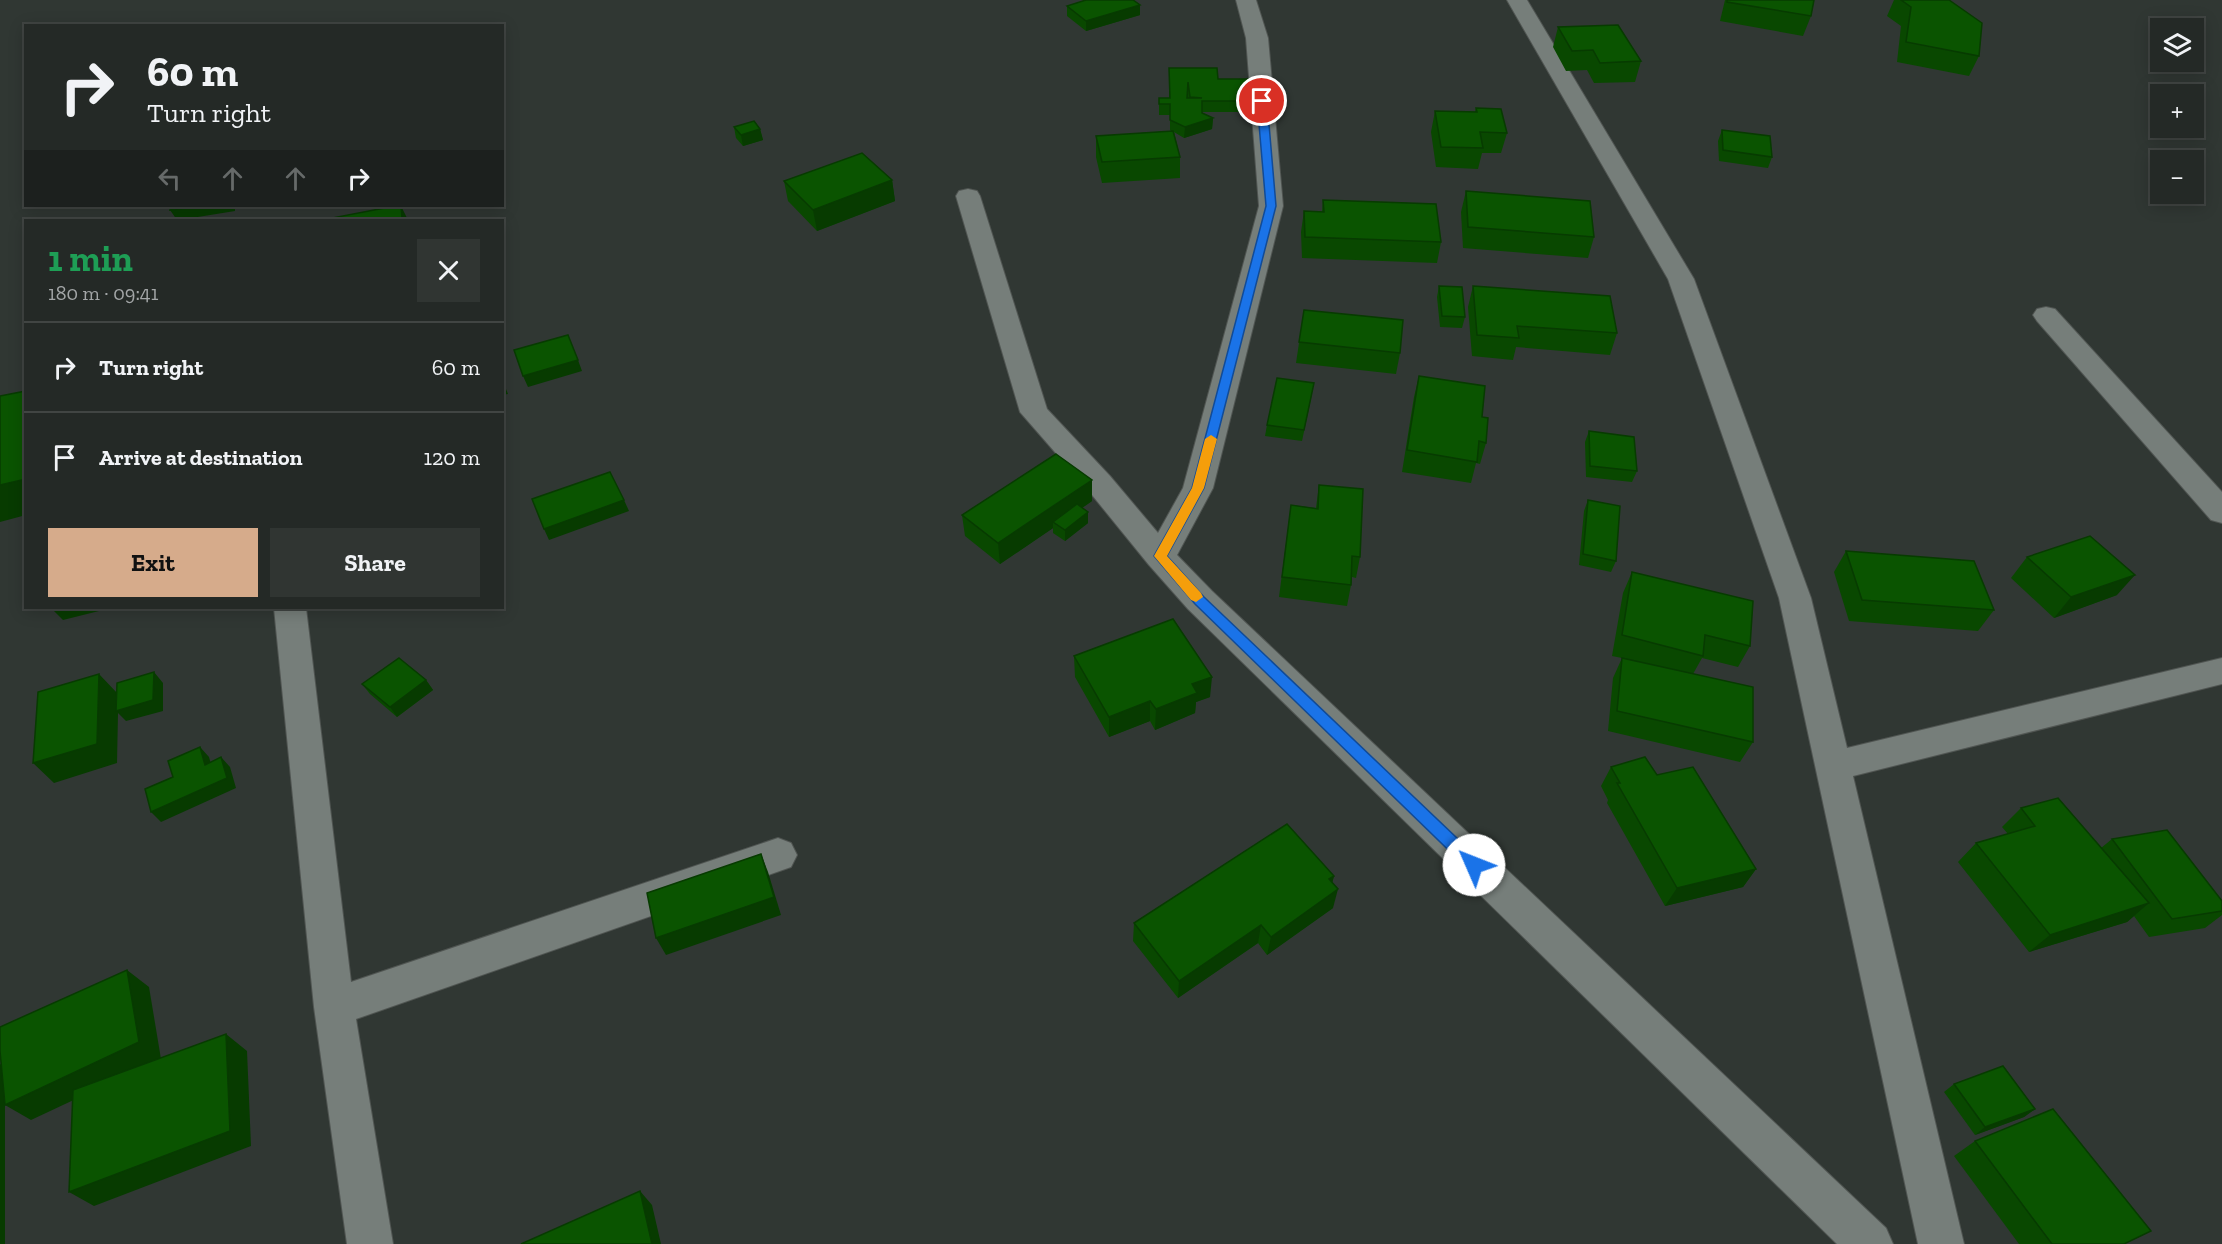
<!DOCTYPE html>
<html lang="en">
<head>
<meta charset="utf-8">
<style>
	body { margin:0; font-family:"Zilla Slab",serif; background:#303532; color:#f1f3f6; height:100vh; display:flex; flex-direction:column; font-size:22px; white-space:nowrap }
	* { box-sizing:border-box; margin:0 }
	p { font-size:20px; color:#a3a6a7 }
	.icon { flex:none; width:33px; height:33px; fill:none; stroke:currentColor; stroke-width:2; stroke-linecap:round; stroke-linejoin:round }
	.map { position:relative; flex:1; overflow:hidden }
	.drawer { position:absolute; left:24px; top:219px; width:480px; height:390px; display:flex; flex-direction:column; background:#242926; border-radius:0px; box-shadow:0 3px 15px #0003,0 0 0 2px #414543 }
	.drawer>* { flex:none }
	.banner { position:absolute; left:24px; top:24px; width:480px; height:183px; border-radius:0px; box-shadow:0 3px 15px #0003,0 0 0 2px #414543; background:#242926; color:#f1f3f6; overflow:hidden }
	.tools { position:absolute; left:2150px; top:18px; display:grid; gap:12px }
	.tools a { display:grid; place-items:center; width:54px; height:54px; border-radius:0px; background:#242926; box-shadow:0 3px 15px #0003,0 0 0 2px #414543; font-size:30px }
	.pin { position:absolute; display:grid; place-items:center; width:51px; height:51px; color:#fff; margin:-26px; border:3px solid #fff; border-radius:50%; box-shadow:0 2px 6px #0007 }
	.me { position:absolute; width:66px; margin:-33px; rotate:314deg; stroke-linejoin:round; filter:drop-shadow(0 0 4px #0008) }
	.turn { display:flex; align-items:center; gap:21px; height:126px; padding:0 24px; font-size:27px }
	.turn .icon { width:78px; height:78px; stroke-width:2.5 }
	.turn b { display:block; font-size:42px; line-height:51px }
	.lanes { display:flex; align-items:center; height:57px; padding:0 24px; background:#0003; justify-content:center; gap:30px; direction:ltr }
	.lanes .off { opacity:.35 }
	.round { display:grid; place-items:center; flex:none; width:63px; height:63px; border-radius:0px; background:#303532 }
	.overview { display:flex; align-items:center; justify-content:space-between; height:102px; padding:0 24px }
	h1 { font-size:36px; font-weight:700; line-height:45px; color:#1e9e55 }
	.cta { display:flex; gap:12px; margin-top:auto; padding:12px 24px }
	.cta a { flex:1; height:69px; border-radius:0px; background:#d6ab8b; color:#111; font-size:24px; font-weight:700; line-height:69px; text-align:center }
	.cta a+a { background:#303532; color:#f1f3f6 }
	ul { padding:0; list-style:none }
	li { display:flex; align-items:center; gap:18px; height:90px; padding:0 24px; border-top:2px solid #414543 }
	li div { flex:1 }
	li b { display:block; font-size:22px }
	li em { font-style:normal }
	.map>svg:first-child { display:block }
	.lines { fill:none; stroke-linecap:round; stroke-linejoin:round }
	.minor-casing { stroke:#505552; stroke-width:2 }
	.minor { fill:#767e7a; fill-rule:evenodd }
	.wall { fill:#094800 }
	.shaded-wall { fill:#073b00 }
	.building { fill:#0a5400; stroke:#073b00; stroke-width:1.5; fill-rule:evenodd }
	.route { fill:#1a73e8; stroke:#114b97; stroke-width:1.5 }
	.slow { fill:#f59e0b }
</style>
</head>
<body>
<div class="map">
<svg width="2222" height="1244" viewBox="0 0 2222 1244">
	<rect width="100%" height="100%" fill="#303733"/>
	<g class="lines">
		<defs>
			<g id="minor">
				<polygon points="1236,0 1256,0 1268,38 1283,206 1213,488 1177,555 1212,591 1886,1228 1893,1244 1837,1244 1188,609 1149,565 1088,490 1020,412 956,196 959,191 968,189 977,191 980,196 1047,409 1110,476 1158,533 1183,488 1259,206 1246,38"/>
				<polygon points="1507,0 1527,0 1694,279 1811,598 1847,748 2222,658 2222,684 1853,776 1964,1244 1918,1244 1779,598 1668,279"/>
				<polygon points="2046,307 2055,309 2222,492 2222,523 2211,520 2037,321 2033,315 2037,309"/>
				<polygon points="274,608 306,608 351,982 778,838 791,843 797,855 791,867 356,1019 393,1244 347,1244 314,1007"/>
			</g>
		</defs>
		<use href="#minor" class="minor-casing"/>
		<use href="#minor" class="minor"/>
	</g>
	<g class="wall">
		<polygon points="1725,0 1814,0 1811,16 1803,36 1720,21"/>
		<polygon points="1894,0 1949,0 1979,56 1969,76 1897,62 1901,26 1887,16"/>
		<polygon points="1067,6 1140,15 1086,31 1067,16"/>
		<polygon points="1558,27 1641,61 1635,82 1594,83 1587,70 1566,71 1553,47"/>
		<polygon points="1169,68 1218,79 1252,101 1252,112 1202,112 1202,113 1213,118 1212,129 1184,138 1174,132 1180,157 1180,178 1102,183 1096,157 1096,136 1171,131 1170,130 1170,115 1159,115 1159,98 1169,98"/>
		<polygon points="1476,108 1507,133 1501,153 1482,153 1478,169 1436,167 1431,132 1435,111 1475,112"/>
		<polygon points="734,127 760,129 763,140 743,146 736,138"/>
		<polygon points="1722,130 1772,157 1768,168 1719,161 1718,141"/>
		<polygon points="892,180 895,201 817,231 788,201 784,181"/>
		<polygon points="1466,191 1594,237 1588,258 1463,248 1461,212"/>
		<polygon points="1323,200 1441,242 1437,263 1302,258 1301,232 1304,211 1322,212"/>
		<polygon points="1439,286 1465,317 1462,328 1440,327 1437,297"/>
		<polygon points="1473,286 1617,333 1610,355 1516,347 1513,360 1472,356 1468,307"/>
		<polygon points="1304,310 1400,353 1396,374 1296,363"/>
		<polygon points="1419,376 1486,443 1480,464 1476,463 1471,483 1402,472 1414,397"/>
		<polygon points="1312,394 1302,441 1265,436 1267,425"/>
		<polygon points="1589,431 1637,471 1632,482 1586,477 1585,442"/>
		<polygon points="1319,485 1360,557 1356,578 1352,577 1351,585 1347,606 1279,597 1291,505 1316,508"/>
		<polygon points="1588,500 1616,561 1611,572 1579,565 1584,511"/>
		<polygon points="1092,501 1082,508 1088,512 1088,523 1065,541 1053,533 1053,528 1000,564 965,536 962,515"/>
		<polygon points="1846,551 1994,610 1978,631 1849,621 1834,572"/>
		<polygon points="2027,557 2117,595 2054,618 2011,578"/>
		<polygon points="1632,572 1750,646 1738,667 1702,658 1693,674 1753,742 1740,762 1608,731 1613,678 1622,658 1612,656 1623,593"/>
		<polygon points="1074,656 1210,697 1196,702 1195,713 1155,730 1150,721 1109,737 1075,677"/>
		<polygon points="426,680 433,690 397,717 370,694 362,684"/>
		<polygon points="1611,767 1756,869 1743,887 1665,906 1607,803 1608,800 1601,786"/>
		<polygon points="2021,808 2101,848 2112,839 2222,901 2222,915 2205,928 2149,937 2134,916 2127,922 2029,952 1958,862 1976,843 2008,834 2002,827"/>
		<polygon points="1334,876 1332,883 1333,908 1267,955 1258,943 1178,998 1133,941 1134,923"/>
		<polygon points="1954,1084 2035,1109 2024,1117 1975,1135 1944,1092"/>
		<polygon points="1975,1141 2125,1244 2019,1244 1954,1156"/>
	</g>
	<g class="shaded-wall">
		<polygon points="1140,5 1140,15 1086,31 1086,21"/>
		<polygon points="1213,118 1212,129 1184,138 1185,127"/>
		<polygon points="760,129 763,140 743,146 741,135"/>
		<polygon points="892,180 895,201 817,231 813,210"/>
		<polygon points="196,206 235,206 235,211 179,220 177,220 170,210"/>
		<polygon points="401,206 408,220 402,220"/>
		<polygon points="578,360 582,371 528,387 523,376"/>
		<polygon points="502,379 508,394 502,395"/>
		<polygon points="26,479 26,515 0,522 0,485"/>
		<polygon points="1092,480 1092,501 1057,525 1053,522 1053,528 1000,564 998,543"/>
		<polygon points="624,500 629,511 549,540 544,529"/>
		<polygon points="1088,512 1088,523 1065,541 1065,530"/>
		<polygon points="2135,575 2117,595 2054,618 2071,597"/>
		<polygon points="61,608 111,608 63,620 53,610"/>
		<polygon points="154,672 163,683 163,711 126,721 118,713 117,763 54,783 33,763 99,674 118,694"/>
		<polygon points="1212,677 1210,697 1196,702 1195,713 1155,730 1156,709 1192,684"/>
		<polygon points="426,680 433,690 397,717 390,707"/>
		<polygon points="1150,701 1150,721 1109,737 1109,717"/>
		<polygon points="200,747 209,757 214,775 205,765"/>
		<polygon points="221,757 230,767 236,788 161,822 151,812"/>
		<polygon points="761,854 768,872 781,915 666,955 656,938"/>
		<polygon points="1756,869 1743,887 1665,906 1677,888"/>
		<polygon points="1334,876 1329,894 1329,879"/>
		<polygon points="1338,889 1333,908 1267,955 1271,937"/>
		<polygon points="2149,903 2127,922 2029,952 2050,935"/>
		<polygon points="1261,925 1258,943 1178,998 1179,981"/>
		<polygon points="127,970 149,987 161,1059 31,1120 5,1105"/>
		<polygon points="226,1034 247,1051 251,1146 94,1206 69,1192"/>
		<polygon points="0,1064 5,1067 5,1244 0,1244"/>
		<polygon points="2035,1109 2024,1117 1975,1135 1985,1127"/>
		<polygon points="640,1191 652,1205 661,1244 652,1244"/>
	</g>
	<g class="building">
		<polygon points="1086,0 1133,0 1140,5 1086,21 1067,6"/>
		<polygon points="1727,0 1814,0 1811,16 1727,2"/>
		<polygon points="1901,0 1949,0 1982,23 1979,56 1906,42 1911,7"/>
		<polygon points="1618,25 1641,61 1600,63 1593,50 1572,51 1558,27"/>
		<path d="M 1169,68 L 1217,68 L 1218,79 L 1250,79 L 1252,101 L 1202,101 L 1202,113 L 1213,118 L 1185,127 L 1170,120 L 1170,104 L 1159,104 L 1159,98 L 1170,98 ZM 1188,82 L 1190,97 L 1202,98 L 1187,98 Z"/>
		<polygon points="1476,108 1501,109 1507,133 1480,132 1483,148 1441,147 1435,111 1477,112"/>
		<polygon points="754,121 760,129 741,135 734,127"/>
		<polygon points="1722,130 1770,136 1772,157 1723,150"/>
		<polygon points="1173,131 1180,157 1102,162 1096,136"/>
		<polygon points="862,153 892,180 813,210 784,181"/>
		<polygon points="1466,191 1590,201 1594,237 1468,227"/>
		<polygon points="1323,200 1436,204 1441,242 1305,237 1304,211 1324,212"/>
		<polygon points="171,206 196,206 170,210"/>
		<polygon points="395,206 401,206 402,220 332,220 332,218"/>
		<polygon points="1439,286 1462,287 1465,317 1442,316"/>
		<polygon points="1473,286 1610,296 1617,333 1517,326 1519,338 1477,335"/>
		<polygon points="1304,310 1403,320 1400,353 1299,342"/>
		<polygon points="568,335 578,360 523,376 514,350"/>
		<polygon points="1419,376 1485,386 1482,417 1488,418 1486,443 1479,441 1477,462 1407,450"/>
		<polygon points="1277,378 1314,383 1304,430 1267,425"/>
		<polygon points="26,391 26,479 0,485 0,396"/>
		<polygon points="1589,431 1634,437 1637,471 1590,466"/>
		<polygon points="1056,454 1092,480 998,543 962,515"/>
		<polygon points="610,472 624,500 544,529 532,499"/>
		<polygon points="1319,485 1363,489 1360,557 1352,556 1351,585 1282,577 1291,505 1318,509"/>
		<polygon points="1588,500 1620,506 1616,561 1583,554"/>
		<polygon points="1077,504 1088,512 1065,530 1053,522"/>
		<polygon points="2090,536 2135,575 2071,597 2027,557"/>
		<polygon points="1846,551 1974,561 1994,610 1862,600"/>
		<polygon points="1632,572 1753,601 1750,646 1705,635 1703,656 1622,635"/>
		<polygon points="1173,619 1212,677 1192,684 1197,693 1156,709 1150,701 1109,717 1074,656"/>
		<polygon points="399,658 426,680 390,707 362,684"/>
		<polygon points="1622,658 1753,687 1753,742 1617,711"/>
		<polygon points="154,672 153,700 116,711 117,683"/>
		<polygon points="99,674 97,744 33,763 38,692"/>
		<polygon points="200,747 205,765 221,757 227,778 151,812 145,789 173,777 168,761"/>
		<polygon points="1645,757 1657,775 1693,767 1756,869 1677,888 1617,783 1620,783 1611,767"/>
		<polygon points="2058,798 2149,903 2050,935 1976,843 2035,826 2021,808"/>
		<polygon points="1287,824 1334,876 1329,879 1338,889 1271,937 1261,925 1179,981 1134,923"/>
		<polygon points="2167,830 2222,901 2222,911 2172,919 2112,839"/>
		<polygon points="761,854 774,897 656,938 647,893"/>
		<polygon points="127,970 139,1042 5,1105 0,1051 0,1027"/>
		<polygon points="226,1034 230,1131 69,1192 73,1090"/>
		<polygon points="2003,1066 2035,1109 1985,1127 1954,1084"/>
		<polygon points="2053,1109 2151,1231 2124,1244 2052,1244 1975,1141"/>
		<polygon points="640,1191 652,1244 521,1244"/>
	</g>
	<polygon class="route" points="1262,98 1267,101 1276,206 1204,488 1167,556 1204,597 1480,860 1482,865 1480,870 1474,872 1469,870 1195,604 1154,556 1192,488 1266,206 1257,101"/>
	<polygon class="slow" points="1211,435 1217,439 1204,488 1167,556 1201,593 1203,597 1196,602 1191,600 1154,556 1192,488 1205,439"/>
</svg>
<div class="tools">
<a><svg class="icon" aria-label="layers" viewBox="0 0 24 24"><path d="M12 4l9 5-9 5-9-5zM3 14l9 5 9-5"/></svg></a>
<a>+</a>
<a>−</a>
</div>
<div class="pin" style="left:1262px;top:101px;background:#d93025"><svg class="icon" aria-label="arrive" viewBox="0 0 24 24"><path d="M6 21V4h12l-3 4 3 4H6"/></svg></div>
<svg class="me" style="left:1474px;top:865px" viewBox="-20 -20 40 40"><circle r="19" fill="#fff"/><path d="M0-13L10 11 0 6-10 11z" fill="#1a73e8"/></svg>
<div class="banner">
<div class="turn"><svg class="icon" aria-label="right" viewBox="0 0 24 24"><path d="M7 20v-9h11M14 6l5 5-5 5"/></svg><div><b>60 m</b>Turn right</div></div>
<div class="lanes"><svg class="icon off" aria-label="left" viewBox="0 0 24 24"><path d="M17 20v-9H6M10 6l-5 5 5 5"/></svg><svg class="icon off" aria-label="ahead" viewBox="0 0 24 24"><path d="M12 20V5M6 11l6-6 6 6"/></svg><svg class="icon off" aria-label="ahead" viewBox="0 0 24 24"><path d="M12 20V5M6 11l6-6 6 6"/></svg><svg class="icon" aria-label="right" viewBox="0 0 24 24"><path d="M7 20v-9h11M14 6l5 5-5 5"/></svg></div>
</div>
<section class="drawer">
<div class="overview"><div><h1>1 min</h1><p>180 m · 09:41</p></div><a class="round"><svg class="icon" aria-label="close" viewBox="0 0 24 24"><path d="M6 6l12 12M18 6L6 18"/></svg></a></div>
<ul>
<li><svg class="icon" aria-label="right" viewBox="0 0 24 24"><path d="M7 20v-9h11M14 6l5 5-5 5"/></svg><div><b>Turn right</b></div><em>60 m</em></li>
<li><svg class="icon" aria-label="arrive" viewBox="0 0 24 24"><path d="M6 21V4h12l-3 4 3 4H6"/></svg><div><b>Arrive at destination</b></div><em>120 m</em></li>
</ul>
<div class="cta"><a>Exit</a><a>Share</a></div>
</section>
</div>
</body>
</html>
